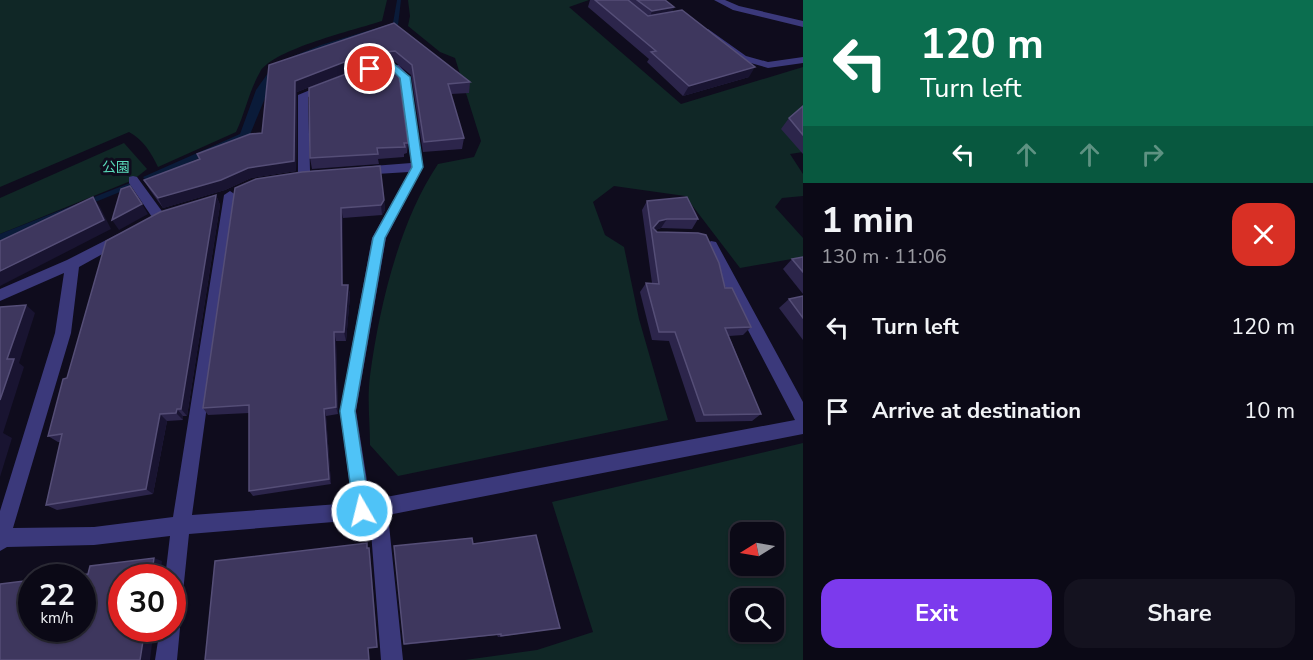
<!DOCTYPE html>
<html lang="en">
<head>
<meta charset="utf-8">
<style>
	body { margin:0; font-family:"Nunito Sans","Noto Sans JP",sans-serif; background:#14121f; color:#f1f3f6; height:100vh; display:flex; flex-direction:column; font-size:22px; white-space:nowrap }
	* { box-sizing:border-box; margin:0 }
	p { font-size:20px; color:#9a9aa1 }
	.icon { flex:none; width:33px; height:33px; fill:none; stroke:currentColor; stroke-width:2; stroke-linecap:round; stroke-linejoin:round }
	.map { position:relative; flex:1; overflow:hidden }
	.drawer { display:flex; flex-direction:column; background:#0b0916; width:510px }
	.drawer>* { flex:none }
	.hud { background:#0b6e4f; color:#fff; overflow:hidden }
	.needle { width:39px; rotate:259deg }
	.fabs { position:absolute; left:730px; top:522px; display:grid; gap:12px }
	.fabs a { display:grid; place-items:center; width:54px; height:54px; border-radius:12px; background:#0b0916; box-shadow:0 2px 4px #0004,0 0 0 2px #2b2a35; font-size:30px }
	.speed { position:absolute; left:18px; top:564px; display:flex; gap:12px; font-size:30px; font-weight:700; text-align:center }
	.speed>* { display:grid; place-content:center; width:78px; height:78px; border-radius:50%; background:#0b0916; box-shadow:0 2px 4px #0004,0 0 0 2px #2b2a35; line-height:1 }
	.speed small { font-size:15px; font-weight:400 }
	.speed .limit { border:9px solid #d22; background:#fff; color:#111 }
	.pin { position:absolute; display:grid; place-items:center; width:51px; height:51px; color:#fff; margin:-26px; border:3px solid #fff; border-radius:50%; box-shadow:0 2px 6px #0007 }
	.me { position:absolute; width:66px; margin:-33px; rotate:352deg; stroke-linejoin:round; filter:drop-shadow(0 0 4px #0008) }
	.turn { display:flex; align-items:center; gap:21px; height:126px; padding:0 18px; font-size:27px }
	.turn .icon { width:78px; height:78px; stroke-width:2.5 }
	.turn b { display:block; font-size:42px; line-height:51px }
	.lanes { display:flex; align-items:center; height:57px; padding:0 18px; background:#0003; justify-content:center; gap:30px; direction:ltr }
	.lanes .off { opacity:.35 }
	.round { display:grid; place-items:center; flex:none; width:63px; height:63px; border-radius:18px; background:#14121f }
	.head { display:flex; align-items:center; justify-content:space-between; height:102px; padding:0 18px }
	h1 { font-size:36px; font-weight:700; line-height:45px }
	.button { display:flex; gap:12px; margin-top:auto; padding:12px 18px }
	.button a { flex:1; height:69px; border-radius:18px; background:#7c3aed; color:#fff; font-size:24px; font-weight:700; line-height:69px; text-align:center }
	.button a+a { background:#14121f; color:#f1f3f6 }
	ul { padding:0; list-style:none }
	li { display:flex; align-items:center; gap:18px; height:84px; padding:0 18px }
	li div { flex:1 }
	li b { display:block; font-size:22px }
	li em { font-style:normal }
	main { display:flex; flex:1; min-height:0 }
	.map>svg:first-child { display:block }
	.green { fill:#102726; fill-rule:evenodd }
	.water { fill:#0a1b39 }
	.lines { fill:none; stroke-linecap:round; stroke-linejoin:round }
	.street { fill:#3b397b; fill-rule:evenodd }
	.wall { fill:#2c254b }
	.shaded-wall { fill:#191431 }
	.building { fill:#3e375e; stroke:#554e77; stroke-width:1.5 }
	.route { fill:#4fc3f7; stroke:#337fa1; stroke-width:1.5 }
	.labels { text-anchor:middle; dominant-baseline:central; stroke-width:6; stroke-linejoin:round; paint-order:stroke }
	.far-park-label { font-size:14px; fill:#59daba; stroke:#0f0c1d }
</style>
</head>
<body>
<main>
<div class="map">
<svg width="803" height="660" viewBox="0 0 803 660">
	<rect width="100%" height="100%" fill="#0f0c1d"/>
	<g class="green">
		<path d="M 0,0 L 387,0 L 382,21 C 355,30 273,49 260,72 C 249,91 245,113 236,132 L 158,167 C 151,153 144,140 129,132 L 0,187 Z"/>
		<path d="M 408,0 L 589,0 L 569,7 L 681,104 L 803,67 L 803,152 L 790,154 L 803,174 L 803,196 L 782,198 L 775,207 L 803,238 L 803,257 L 740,268 L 685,196 L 614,186 L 593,202 L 605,235 L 624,247 L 639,319 L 668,420 L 398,476 L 370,445 C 370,423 367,399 370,376 C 379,308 399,222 438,164 L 474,157 L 481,141 L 455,58 L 440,52 L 408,26 L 410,16 Z"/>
		<polygon points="124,143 147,169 133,180 0,234 0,198"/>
		<path d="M 803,443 L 803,660 L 465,660 L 537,650 L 593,632 L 552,502 ZM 741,532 L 774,532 L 774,566 L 741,566 ZM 774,598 L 774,632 L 741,632 L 741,598 Z"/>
	</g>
	<g class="water">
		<polygon points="397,0 401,0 398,25 270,86 249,137 146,181 143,177 240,134 256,90 268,73 281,61 321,45 393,23"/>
		<polygon points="130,183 132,187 0,241 0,234"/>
	</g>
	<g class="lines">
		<g class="street">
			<polygon points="714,0 725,0 739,6 803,21 803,27 733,10"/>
			<polygon points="702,29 708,29 746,56 768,62 803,57 803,63 768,68 740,60 702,33"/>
			<polygon points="381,64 399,65 410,77 423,167 386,238 356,411 370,500 795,420 704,246 711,241 716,242 803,402 803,434 388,515 403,660 381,660 370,519 189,534 182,602 179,609 172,612 172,578 165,578 170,536 94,545 7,547 0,551 0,511 55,333 64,273 0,301 0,289 67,260 116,235 121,233 128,238 126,241 79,267 71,333 13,528 94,527 173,517 224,195 230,191 236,195 192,515 352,503 340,411 372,238 409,172 360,175 354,171 360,167 411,163 400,78 392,70 377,69 377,65"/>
			<polygon points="327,83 332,86 331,88 308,97 310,171 321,170 327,174 321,178 304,180 298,176 298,95"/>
			<polygon points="133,176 137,177 164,214 165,217 164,220 154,220 129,183 129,177"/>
			<polygon points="172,619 177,621 180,628 177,660 155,660 160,628 172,628"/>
		</g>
	</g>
	<g class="wall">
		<polygon points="590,0 665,0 674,7 672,12 749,77 683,96 647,62 649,59 588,7"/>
		<polygon points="394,23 470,82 469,93 451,94 464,138 462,149 423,152 411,75 395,62 392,62 408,143 407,153 404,154 404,157 378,159 379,164 312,169 310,158 371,64 366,65 297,92 296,171 251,178 225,190 163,208 150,190 144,180 199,159 197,154 262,133 269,65"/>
		<polygon points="803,106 803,154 781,129 789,118"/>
		<polygon points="235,188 384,200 385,210 382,215 343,218 343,285 348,285 350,295 346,341 336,341 338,414 326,416 331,484 253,496 249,491 249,413 208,415 203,408"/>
		<polygon points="216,195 220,205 187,416 183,416 183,420 167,421 153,494 57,510 46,505 60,442 58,442 48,436 67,378"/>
		<polygon points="647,201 698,219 692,229 661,228 655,230 725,288 751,327 743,335 729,336 761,414 752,421 696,422 669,341 652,340 640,292 646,283 652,283 642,210"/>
		<polygon points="803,257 803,294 783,269 792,259"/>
		<polygon points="803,296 803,340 779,308 789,299"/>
		<polygon points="473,544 560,628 498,637 497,635 404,645 394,546"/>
	</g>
	<g class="shaded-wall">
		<polygon points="674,7 672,13 650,17 652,11"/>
		<polygon points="365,54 366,65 297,92 296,171 251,178 225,190 163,208 158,198 248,168 295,81"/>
		<polygon points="755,67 749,77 683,96 689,86"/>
		<polygon points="216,195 220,205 187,416 181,409"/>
		<polygon points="93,197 100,207 111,229 0,286 0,271"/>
		<polygon points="384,200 385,210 382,215 381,205"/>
		<polygon points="142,204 148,214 119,230 112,220"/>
		<polygon points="341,208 343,218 343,295 342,285"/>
		<polygon points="667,219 661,228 651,232 659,221"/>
		<polygon points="348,285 350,295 346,341 344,332"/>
		<polygon points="26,305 35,313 19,363 24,367 3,433 12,438 0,477 0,400 7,359"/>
		<polygon points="334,332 336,341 338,414 336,407"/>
		<polygon points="177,409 183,416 183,420 176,413"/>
		<polygon points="324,409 326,416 331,484 329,479"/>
		<polygon points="160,414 167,421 153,494 146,489"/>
		<polygon points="369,548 370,552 378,647 377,647"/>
		<polygon points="154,558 162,561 160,578 151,578"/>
		<polygon points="145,628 154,628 150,660 140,660"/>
	</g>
	<g class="building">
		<polygon points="595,0 628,0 648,16 682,10 755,67 689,86 651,52 656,51"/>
		<polygon points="637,0 665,0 674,7 652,11"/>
		<polygon points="394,23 470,82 448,84 464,138 424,142 412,65 395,51 365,54 295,81 294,161 248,168 221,180 158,198 144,180 200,159 197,154 250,134 262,133 269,65"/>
		<polygon points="392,62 398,69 408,143 404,143 405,147 377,148 378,154 310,158 309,88 372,64"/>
		<polygon points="803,106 803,135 789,118"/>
		<polygon points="380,166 384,200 381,205 341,208 342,285 348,285 344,332 334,332 336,407 324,409 329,479 249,491 249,405 203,408 235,188 256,179 302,172"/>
		<polygon points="130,186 142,204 112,220 121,189"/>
		<polygon points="216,195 181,409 177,409 176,413 160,414 146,489 46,505 62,434 48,436 63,379 67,378 106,241 160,212"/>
		<polygon points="93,197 104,220 0,271 0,241"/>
		<polygon points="687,197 698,219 667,219 659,221 653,228 657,232 698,233 706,235 719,263 725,288 732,288 751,327 725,328 761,414 704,415 675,332 659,332 646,283 659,284 647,201"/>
		<polygon points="803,257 803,272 792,259"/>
		<polygon points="803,296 803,318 789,299"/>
		<polygon points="26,305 7,359 14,359 0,400 0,307"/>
		<polygon points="536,535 560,628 501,636 501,634 404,644 394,546 472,538 473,544"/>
		<polygon points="367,543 367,548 369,548 377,647 368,648 369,660 205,660 215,561"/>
		<polygon points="154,558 151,578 122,578 122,628 145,628 140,660 0,660 0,584 32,580 32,628 82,628 82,578 56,578 88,574 90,566"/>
	</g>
	<polygon class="route" points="394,64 410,77 423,167 385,238 355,411 370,511 368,517 362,520 356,517 354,511 340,411 373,238 412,167 400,78 392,70 370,71 365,69 370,66"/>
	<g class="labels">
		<g class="far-park-label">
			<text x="116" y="167">公園</text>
		</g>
	</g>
</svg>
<div class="fabs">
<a><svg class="needle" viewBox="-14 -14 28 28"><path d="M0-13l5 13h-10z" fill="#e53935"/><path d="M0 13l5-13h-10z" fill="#9a9aa1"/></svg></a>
<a><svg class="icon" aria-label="search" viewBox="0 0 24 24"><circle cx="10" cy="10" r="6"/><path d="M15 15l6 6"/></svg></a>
</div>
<div class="speed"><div>22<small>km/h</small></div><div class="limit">30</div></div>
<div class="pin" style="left:370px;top:69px;background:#d93025"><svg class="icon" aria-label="arrive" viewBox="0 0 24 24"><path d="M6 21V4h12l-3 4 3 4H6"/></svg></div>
<svg class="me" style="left:362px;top:511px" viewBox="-20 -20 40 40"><circle r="17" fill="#4fc3f7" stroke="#fff" stroke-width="3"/><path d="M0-11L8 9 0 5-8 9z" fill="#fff"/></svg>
</div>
<section class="drawer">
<div class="hud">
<div class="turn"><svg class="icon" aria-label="left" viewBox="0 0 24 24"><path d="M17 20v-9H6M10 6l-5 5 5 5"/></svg><div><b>120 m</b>Turn left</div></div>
<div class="lanes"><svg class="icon" aria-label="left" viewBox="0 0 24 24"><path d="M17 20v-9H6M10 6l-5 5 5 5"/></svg><svg class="icon off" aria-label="ahead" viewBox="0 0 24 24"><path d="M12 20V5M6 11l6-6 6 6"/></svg><svg class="icon off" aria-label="ahead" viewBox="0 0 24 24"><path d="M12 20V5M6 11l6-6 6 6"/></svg><svg class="icon off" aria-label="right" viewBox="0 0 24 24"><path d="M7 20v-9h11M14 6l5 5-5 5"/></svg></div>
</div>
<div class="head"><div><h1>1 min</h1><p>130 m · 11:06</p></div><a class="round" style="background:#d93025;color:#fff"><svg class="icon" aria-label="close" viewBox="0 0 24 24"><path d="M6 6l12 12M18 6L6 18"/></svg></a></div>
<ul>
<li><svg class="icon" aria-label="left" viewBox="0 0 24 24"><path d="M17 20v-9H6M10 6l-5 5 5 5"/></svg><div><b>Turn left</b></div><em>120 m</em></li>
<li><svg class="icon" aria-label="arrive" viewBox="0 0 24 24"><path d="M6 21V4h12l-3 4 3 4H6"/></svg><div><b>Arrive at destination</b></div><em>10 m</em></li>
</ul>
<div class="button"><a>Exit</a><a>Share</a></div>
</section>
</main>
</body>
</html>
